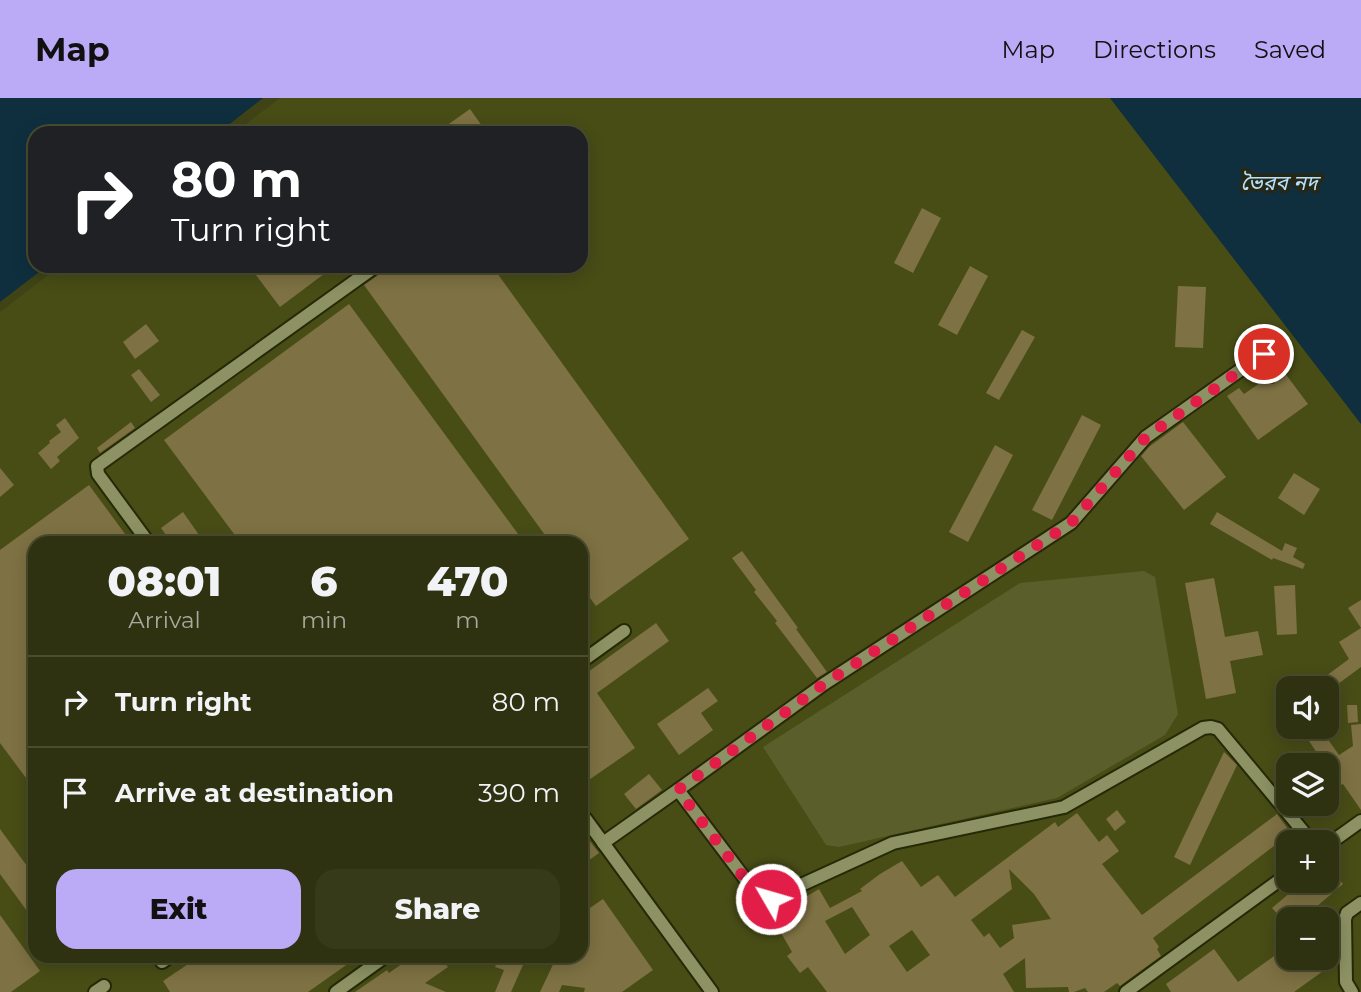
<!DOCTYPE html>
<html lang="en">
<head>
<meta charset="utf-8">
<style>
	body { margin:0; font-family:Montserrat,"Noto Sans Bengali",sans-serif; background:#373a19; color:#f1f3f6; height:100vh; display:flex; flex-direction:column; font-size:26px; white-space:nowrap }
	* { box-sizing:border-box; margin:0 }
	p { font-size:23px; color:#a7aa9f }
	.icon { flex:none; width:38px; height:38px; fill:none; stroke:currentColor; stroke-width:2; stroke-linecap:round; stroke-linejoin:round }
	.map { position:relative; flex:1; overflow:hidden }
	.details { position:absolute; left:28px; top:438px; width:560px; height:427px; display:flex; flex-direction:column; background:#2f3210; border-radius:21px; box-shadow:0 4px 18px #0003,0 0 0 2px #4a4d30 }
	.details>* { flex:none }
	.banner { position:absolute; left:28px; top:28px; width:560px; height:147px; border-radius:21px; box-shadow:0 4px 18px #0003,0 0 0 2px #4a4d30; background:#202124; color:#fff; overflow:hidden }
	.fabs { position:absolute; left:1276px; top:578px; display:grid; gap:14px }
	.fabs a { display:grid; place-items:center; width:63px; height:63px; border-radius:14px; background:#2f3210; box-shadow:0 4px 18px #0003,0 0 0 2px #4a4d30; font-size:35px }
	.pin { position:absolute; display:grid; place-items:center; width:60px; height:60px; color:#fff; margin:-30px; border:4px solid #fff; border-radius:50%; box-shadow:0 2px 7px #0007 }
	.me { position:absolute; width:77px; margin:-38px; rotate:308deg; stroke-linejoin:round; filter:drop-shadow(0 0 5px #0008) }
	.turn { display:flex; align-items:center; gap:24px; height:147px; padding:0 28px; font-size:32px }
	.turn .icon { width:91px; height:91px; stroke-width:2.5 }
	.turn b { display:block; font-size:49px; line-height:60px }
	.eta { display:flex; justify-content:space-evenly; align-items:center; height:119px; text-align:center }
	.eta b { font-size:42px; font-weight:800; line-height:49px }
	.button { display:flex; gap:14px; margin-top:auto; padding:14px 28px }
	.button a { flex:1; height:80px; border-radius:21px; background:#bbaaf6; color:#111; font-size:28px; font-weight:800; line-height:80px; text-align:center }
	.button a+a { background:#373a19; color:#f1f3f6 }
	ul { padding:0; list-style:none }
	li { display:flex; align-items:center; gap:21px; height:91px; padding:0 28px; border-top:2px solid #4a4d30 }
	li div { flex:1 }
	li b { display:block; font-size:26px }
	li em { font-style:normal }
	header { display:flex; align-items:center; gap:42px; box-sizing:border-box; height:98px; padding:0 35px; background:#bbaaf6; color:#111 }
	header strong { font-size:33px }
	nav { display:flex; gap:38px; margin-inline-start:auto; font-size:24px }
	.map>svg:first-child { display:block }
	.built { fill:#484d16; fill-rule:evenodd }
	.green { fill:#595e2b }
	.water { fill:#0f2f3f }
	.building { fill:#7e7143; fill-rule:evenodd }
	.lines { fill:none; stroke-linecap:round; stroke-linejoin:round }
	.minor-casing { stroke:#262906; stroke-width:16 }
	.minor { stroke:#8c9263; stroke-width:12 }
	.route { stroke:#e11d48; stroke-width:12; stroke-dasharray:0 21.6 }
	.labels { text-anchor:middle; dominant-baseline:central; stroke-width:7; stroke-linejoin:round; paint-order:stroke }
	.water-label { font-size:21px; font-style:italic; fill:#b5e1fc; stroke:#262815 }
</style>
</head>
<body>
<header>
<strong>Map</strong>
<nav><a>Map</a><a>Directions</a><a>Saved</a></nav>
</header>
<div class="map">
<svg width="1361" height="894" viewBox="0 0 1361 894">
	<rect width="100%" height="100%" fill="#3f4316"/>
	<path class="built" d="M 280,0 L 1110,0 L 1361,326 L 1361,894 L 0,894 L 0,214 L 60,168 L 581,168 L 581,35 L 234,35 ZM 35,444 L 581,444 L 581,858 L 35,858 ZM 1288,590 L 1326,590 L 1326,628 L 1288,628 ZM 1288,667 L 1326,667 L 1326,705 L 1288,705 ZM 1288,744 L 1326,744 L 1326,782 L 1288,782 ZM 1288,821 L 1326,821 L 1326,859 L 1288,859 Z"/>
	<polygon class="green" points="1144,473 1155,479 1178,616 1165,637 1057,700 839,749 826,747 763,649 1020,485"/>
	<g class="water">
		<polygon points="0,0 263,0 218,35 35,35 35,168 47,168 0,204"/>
		<polygon points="1110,0 1361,0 1361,326"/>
	</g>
	<g class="building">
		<polygon points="470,11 487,35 436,35"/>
		<polygon points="922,110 941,120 913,175 894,165"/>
		<polygon points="249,168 318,168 324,176 280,209"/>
		<polygon points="387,168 492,168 689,441 596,508 581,488 581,444 550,444 364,187 381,175"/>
		<polygon points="970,168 988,178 957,237 938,227"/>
		<polygon points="1178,188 1206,189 1203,250 1175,249"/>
		<polygon points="349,206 524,444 240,444 164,342"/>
		<polygon points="146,226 159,243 135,261 123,244"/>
		<polygon points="1022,232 1035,239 999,302 986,295"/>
		<polygon points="1281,270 1308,306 1258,342 1227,298 1239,290 1244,296 1260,285 1274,286"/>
		<polygon points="139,271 160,297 151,304 131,277"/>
		<polygon points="1082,317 1101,327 1052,422 1032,412"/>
		<polygon points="65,320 79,340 57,359 60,363 51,371 38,355 50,345 49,343 61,334 56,327"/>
		<polygon points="131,324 135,330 100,355 97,350"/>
		<polygon points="1183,324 1226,379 1184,412 1141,358 1150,348"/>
		<polygon points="995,347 1013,357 968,444 949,434"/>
		<polygon points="0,370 14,387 0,399"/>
		<polygon points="1294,375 1320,391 1304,417 1278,400"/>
		<polygon points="89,387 131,444 35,444 35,692 0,645 0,452"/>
		<polygon points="183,414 204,444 171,444 161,430"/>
		<polygon points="1217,414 1282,453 1285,445 1297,450 1293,459 1305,466 1303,471 1273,460 1272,462 1210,426"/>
		<polygon points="742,453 798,530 796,531 827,574 817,580 775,525 777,523 754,494 756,492 732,460"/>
		<polygon points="1214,480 1225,539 1258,533 1263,557 1230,563 1236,595 1206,601 1185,485"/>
		<polygon points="1295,487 1297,536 1277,537 1274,488"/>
		<polygon points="1361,502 1361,530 1348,510"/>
		<polygon points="656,525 669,543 597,595 635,650 586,684 581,677 581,579"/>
		<polygon points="1361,530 1361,569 1334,589 1326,578 1349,561 1339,544"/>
		<polygon points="708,590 718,603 701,615 713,632 679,657 657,626"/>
		<polygon points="1347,607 1357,607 1358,624 1348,625"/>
		<polygon points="1288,616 1288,627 1278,627 1278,618"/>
		<polygon points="1361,626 1361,712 1343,686 1341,687 1323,664 1299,628 1322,628 1329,638 1327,640 1339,657 1353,648 1351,627"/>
		<polygon points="1224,654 1237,667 1190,767 1174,759"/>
		<polygon points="649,676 662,692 636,711 624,696"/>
		<polygon points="1117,712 1126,724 1115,733 1106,721"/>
		<path d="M 1077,715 L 1099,744 L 1107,737 L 1119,753 L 1102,766 L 1142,817 L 1277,716 L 1291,735 L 1153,840 L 1159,849 L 1157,851 L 1161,858 L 1120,888 L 1117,885 L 1104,894 L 1088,894 L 1085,890 L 1074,894 L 1069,894 L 1068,889 L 1026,890 L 1025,860 L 1003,876 L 1014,894 L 827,894 L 808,869 L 800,875 L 787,858 L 792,854 L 772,819 L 819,791 L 830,810 L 862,793 L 860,791 L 880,776 L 902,763 L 921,789 L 938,777 L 955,799 L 1055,724 L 1058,729 ZM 1009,771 L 1034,796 L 1051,821 L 1012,827 L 1014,840 L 1000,850 L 989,835 L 984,839 L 971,822 L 1012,791 ZM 852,809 L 870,837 L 845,856 L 825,823 ZM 912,832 L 930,857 L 907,874 L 889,848 Z"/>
		<polygon points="0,731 35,779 35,824 0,776"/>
		<polygon points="589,742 599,755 581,768 581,748"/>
		<polygon points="1326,767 1343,786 1302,821 1282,821 1272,810 1305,782 1326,782"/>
		<polygon points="603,801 653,872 622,894 584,894 585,890 562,887 559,894 540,894 557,858 581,858 581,816"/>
		<polygon points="0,817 40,873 11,894 0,894"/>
		<polygon points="1288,848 1288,859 1337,859 1337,863 1294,894 1171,894 1166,886 1214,851 1238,884"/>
		<polygon points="200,858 359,858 308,894 170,894 163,883"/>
		<polygon points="413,858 440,858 448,869 425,885 446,894 355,894 387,872 389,875"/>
		<polygon points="500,858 527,858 511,894 495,894 504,872 495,869"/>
	</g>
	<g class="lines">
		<defs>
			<g id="minor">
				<polyline points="148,444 98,376 97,368 376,168"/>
				<polyline points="581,564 624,533"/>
				<polyline points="678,692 824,586 1071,425 1146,339 1263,256"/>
				<polyline points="581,719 585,720 712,894"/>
				<polyline points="603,745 678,692 761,802 766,803 893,745 1064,709 1203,630 1211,629 1218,631 1312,744"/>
				<polyline points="1326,748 1361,723"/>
				<polyline points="162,864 171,858"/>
				<polyline points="95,894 104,888"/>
				<polyline points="336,894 386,858"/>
				<polyline points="1126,894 1288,776"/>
				<polyline points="1352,894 1346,884 1345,821 1347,815 1361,805"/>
			</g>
		</defs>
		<use href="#minor" class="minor-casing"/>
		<use href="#minor" class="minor"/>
	</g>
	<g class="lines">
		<polyline class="route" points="771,801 766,803 761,802 678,692 824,586 1071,425 1146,339 1264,256"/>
	</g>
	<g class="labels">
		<g class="water-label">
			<text x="1279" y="84">ভৈরব নদ</text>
		</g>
	</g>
</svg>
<div class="fabs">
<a><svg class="icon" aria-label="sound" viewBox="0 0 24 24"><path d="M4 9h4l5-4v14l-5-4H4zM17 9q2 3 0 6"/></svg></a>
<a><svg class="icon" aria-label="layers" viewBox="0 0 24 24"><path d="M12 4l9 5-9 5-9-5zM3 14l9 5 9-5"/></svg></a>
<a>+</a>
<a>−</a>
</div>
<div class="pin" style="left:1264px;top:256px;background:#d93025"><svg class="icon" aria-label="arrive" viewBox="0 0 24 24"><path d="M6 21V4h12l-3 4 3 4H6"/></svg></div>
<svg class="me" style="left:771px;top:801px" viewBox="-20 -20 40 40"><circle r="17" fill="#e11d48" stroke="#fff" stroke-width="3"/><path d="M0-11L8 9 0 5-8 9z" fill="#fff"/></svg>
<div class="banner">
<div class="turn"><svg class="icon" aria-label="right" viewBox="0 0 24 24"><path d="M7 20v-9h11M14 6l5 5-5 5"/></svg><div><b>80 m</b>Turn right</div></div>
</div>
<section class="details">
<div class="eta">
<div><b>08:01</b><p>Arrival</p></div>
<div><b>6</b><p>min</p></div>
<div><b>470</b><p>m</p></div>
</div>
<ul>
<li><svg class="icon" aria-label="right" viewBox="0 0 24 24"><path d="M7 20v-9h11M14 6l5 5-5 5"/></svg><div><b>Turn right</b></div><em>80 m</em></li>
<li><svg class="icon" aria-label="arrive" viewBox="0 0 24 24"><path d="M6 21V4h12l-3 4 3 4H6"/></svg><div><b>Arrive at destination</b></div><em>390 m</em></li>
</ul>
<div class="button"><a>Exit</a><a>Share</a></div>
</section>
</div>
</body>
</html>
